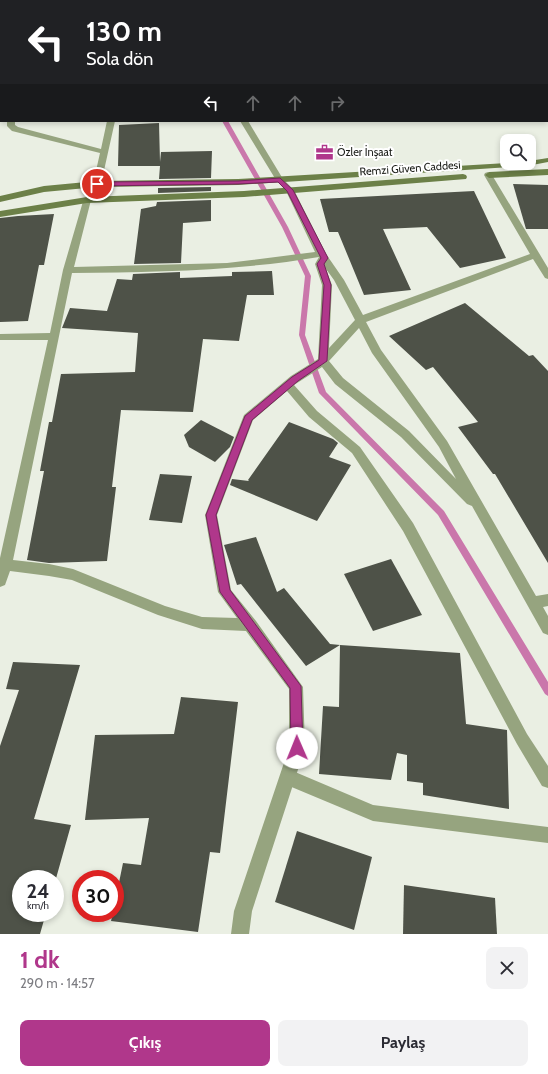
<!DOCTYPE html>
<html lang="tr">
<head>
<meta charset="utf-8">
<style>
	body { margin:0; font-family:Cabin,sans-serif; background:#f2f2f3; color:#2b2b33; height:100vh; display:flex; flex-direction:column; font-size:15px; white-space:nowrap }
	* { box-sizing:border-box; margin:0 }
	p { font-size:13px; color:#7c7c81 }
	.icon { flex:none; width:22px; height:22px; fill:none; stroke:currentColor; stroke-width:2; stroke-linecap:round; stroke-linejoin:round }
	.map { position:relative; height:934px; overflow:hidden }
	.drawer { display:flex; flex-direction:column; background:#fff; flex:1 }
	.drawer>* { flex:none }
	.hud { position:absolute; left:0px; top:0px; width:548px; height:122px; box-shadow:0 2px 6px #0003; background:#202124; color:#fff; overflow:hidden }
	.controls { position:absolute; left:500px; top:134px; display:grid; gap:8px }
	.controls a { display:grid; place-items:center; width:36px; height:36px; border-radius:8px; background:#fff; box-shadow:0 2px 6px #0003; font-size:20px }
	.speed { position:absolute; left:12px; top:870px; display:flex; gap:8px; font-size:20px; font-weight:700; text-align:center }
	.speed>* { display:grid; place-content:center; width:52px; height:52px; border-radius:50%; background:#fff; box-shadow:0 2px 6px #0003; line-height:1 }
	.speed small { font-size:10px; font-weight:400 }
	.speed .limit { border:6px solid #d22; background:#fff; color:#111 }
	.pin { position:absolute; display:grid; place-items:center; width:34px; height:34px; color:#fff; margin:-17px; border:2px solid #fff; border-radius:50%; box-shadow:0 1px 4px #0007 }
	.me { position:absolute; width:44px; margin:-22px; rotate:359deg; stroke-linejoin:round; filter:drop-shadow(0 0 3px #0008) }
	.turn { display:flex; align-items:center; gap:14px; height:84px; padding:0 20px; font-size:18px }
	.turn .icon { width:52px; height:52px; stroke-width:2.5 }
	.turn b { display:block; font-size:28px; line-height:34px }
	.lanes { display:flex; align-items:center; height:38px; padding:0 20px; background:#0003; justify-content:center; gap:20px; direction:ltr }
	.lanes .off { opacity:.35 }
	.round { display:grid; place-items:center; flex:none; width:42px; height:42px; border-radius:8px; background:#f2f2f3 }
	.summary { display:flex; align-items:center; justify-content:space-between; height:68px; padding:0 20px }
	h1 { font-size:24px; font-weight:800; line-height:30px; color:#b0378b }
	.button { display:flex; gap:8px; margin-top:auto; padding:8px 20px }
	.button a { flex:1; height:46px; border-radius:8px; background:#b0378b; color:#fff; font-size:16px; font-weight:800; line-height:46px; text-align:center }
	.button a+a { background:#f2f2f3; color:#2b2b33 }
	.map>svg:first-child { display:block }
	.lines { fill:none; stroke-linecap:round; stroke-linejoin:round }
	.stream { fill:#ca77ab; fill-rule:evenodd }
	.building { fill:#4e5248 }
	.lane { fill:#96a47f; fill-rule:evenodd }
	.street { fill:#96a47f; fill-rule:evenodd }
	.secondary { fill:#6c8048; fill-rule:evenodd }
	.route { fill:#b0378b; stroke:#72245a }
	.labels { text-anchor:middle; dominant-baseline:central; stroke-width:4; stroke-linejoin:round; paint-order:stroke }
	.far-poi-label { font-size:11px; fill:#1a1c17; stroke:#fff; text-anchor:start }
	.far-street-label { font-size:11px; fill:#1a1c17; stroke:#fff }
</style>
</head>
<body>
<div class="map">
<svg width="548" height="934" viewBox="0 0 548 934">
	<rect width="100%" height="100%" fill="#eaefe3"/>
	<g class="lines">
		<g class="stream">
			<polygon points="127,0 131,0 132,1 128,1"/>
			<polygon points="222,121 228,121 288,227 311,276 305,335 326,392 444,511 548,682 548,696 545,694 438,515 319,393 299,335 305,276 282,227"/>
		</g>
	</g>
	<g class="building">
		<polygon points="159,123 160,162 161,152 212,151 211,178 159,179 160,166 118,166 119,125"/>
		<polygon points="513,184 548,185 548,229 526,229"/>
		<polygon points="211,187 211,191 158,193 158,188"/>
		<polygon points="474,191 506,258 460,268 427,227 383,229 411,290 364,295 338,232 329,232 320,199"/>
		<polygon points="211,200 211,221 183,223 181,263 134,264 141,209 156,206 157,202"/>
		<polygon points="54,214 44,265 39,265 28,321 0,322 0,218 18,216"/>
		<polygon points="272,271 274,295 247,295 239,341 203,339 193,412 121,410 112,487 116,487 107,561 49,563 27,560 44,471 40,471 49,422 52,422 61,374 135,372 138,333 62,328 70,308 107,311 117,279 132,280 133,274 180,272 180,278 232,276 232,272"/>
		<polygon points="465,303 529,356 533,355 548,371 548,563 495,474 493,474 458,427 478,422 433,367 426,370 389,336"/>
		<polygon points="201,420 234,437 230,447 215,462 189,447 184,435"/>
		<polygon points="289,422 333,439 338,443 329,457 351,465 317,521 230,485 232,479 249,481 248,480"/>
		<polygon points="160,474 192,476 182,523 149,520"/>
		<polygon points="256,537 277,592 284,588 330,644 340,645 306,666 241,584 237,585 224,545"/>
		<polygon points="391,559 422,615 373,631 344,574"/>
		<polygon points="340,645 460,653 466,724 507,730 509,809 423,795 423,783 407,781 407,755 397,753 391,780 319,774 323,706 339,707"/>
		<polygon points="13,662 80,665 34,819 71,825 55,882 55,879 21,879 21,913 46,913 40,934 0,934 0,746 19,690 6,689"/>
		<polygon points="181,697 238,702 220,853 210,852 198,932 111,921 113,913 115,913 115,902 123,863 141,865 149,818 85,820 95,735 174,734"/>
		<polygon points="297,831 372,857 354,930 275,902"/>
		<polygon points="404,885 495,898 497,934 403,934"/>
	</g>
	<g class="lines">
		<polygon class="lane" points="288,769 373,805 548,827 548,843 373,821 282,783 280,777 282,771"/>
		<g class="street">
			<polygon points="29,0 35,0 36,1 30,1"/>
			<polygon points="147,0 154,0 155,1 148,1"/>
			<rect x="314" y="0" width="6" height="1"/>
			<rect x="427" y="0" width="6" height="1"/>
			<rect x="0" y="15" width="1" height="4"/>
			<rect x="0" y="54" width="1" height="4"/>
			<rect x="547" y="55" width="1" height="4"/>
			<rect x="547" y="116" width="1" height="5"/>
			<polygon points="7,121 15,121 15,125 18,127 101,149 107,121 115,121 101,184 97,187 93,184 100,153 12,131 7,126"/>
			<path d="M 240,121 L 248,121 L 283,179 L 294,190 L 326,254 L 344,280 L 363,315 L 530,254 L 484,175 L 485,173 L 488,172 L 492,175 L 548,268 L 548,279 L 545,278 L 533,259 L 366,322 L 381,350 L 447,441 L 536,596 L 548,594 L 548,606 L 543,607 L 548,616 L 548,635 L 543,633 L 472,506 L 467,504 L 401,437 L 335,384 L 322,367 L 294,385 L 317,411 L 360,447 L 413,523 L 527,734 L 548,766 L 548,788 L 542,786 L 517,744 L 403,531 L 352,453 L 309,417 L 287,391 L 253,420 L 217,515 L 231,590 L 256,621 L 303,687 L 305,748 L 252,911 L 249,934 L 231,934 L 234,911 L 289,748 L 289,689 L 246,631 L 202,629 L 158,615 L 72,580 L 49,576 L 10,571 L 5,585 L 0,587 L 0,558 L 48,340 L 0,340 L 0,334 L 50,333 L 63,270 L 84,198 L 90,198 L 91,200 L 74,267 L 227,263 L 315,252 L 286,191 L 276,180 ZM 319,257 L 315,264 L 322,285 L 318,359 L 291,376 L 244,415 L 205,515 L 218,592 L 237,618 L 202,617 L 165,606 L 73,569 L 49,564 L 13,560 L 72,273 C 155,272 237,271 319,257 ZM 326,269 L 334,280 L 355,320 L 329,348 L 332,285 ZM 359,328 L 372,353 L 439,447 L 456,479 L 409,431 L 343,378 L 329,361 Z"/>
		</g>
		<g class="secondary">
			<polygon points="548,158 548,162 527,166 238,185 97,187 44,192 0,202 0,196 44,186 97,181 238,179 507,163 529,163 529,161"/>
			<polygon points="548,169 548,175 489,178 485,175 489,172"/>
			<polygon points="463,174 466,175 467,177 466,179 244,197 87,203 0,217 0,211 87,197 244,191"/>
		</g>
	</g>
	<polygon class="route" points="280,178 293,190 328,258 324,264 331,285 327,361 298,381 252,420 216,515 230,590 301,686 303,748 301,752 297,754 293,752 291,748 290,688 220,592 206,515 245,416 292,377 319,360 324,285 317,264 321,258 287,191 278,182 238,184 97,186 93,184 97,182 238,181"/>
	<defs>
		<symbol id="office-bare" viewBox="-9 -9 18 18"><path d="M-6-3h4V-5.5h4V-3h4V5H-6ZM-1-4.5V-3h2v-1.5ZM-6 0V1H6V0Z" fill="#b0378b" stroke="#fff" stroke-width="2.5" paint-order="stroke"/></symbol>
	</defs>
	<g fill-rule="evenodd">
		<use href="#office-bare" x="312" y="140" width="25" height="25"/>
	</g>
	<g class="labels">
		<g class="far-poi-label">
			<text x="337" y="152">Özler İnşaat</text>
		</g>
		<g class="far-street-label">
			<text transform="translate(410 168) rotate(-4)">Remzi Güven Caddesi</text>
		</g>
	</g>
</svg>
<div class="controls">
<a><svg class="icon" aria-label="search" viewBox="0 0 24 24"><circle cx="10" cy="10" r="6"/><path d="M15 15l6 6"/></svg></a>
</div>
<div class="speed"><div>24<small>km/h</small></div><div class="limit">30</div></div>
<div class="pin" style="left:97px;top:184px;background:#d93025"><svg class="icon" aria-label="arrive" viewBox="0 0 24 24"><path d="M6 21V4h12l-3 4 3 4H6"/></svg></div>
<svg class="me" style="left:297px;top:748px" viewBox="-20 -20 40 40"><circle r="19" fill="#fff"/><path d="M0-13L10 11 0 6-10 11z" fill="#b0378b"/></svg>
<div class="hud">
<div class="turn"><svg class="icon" aria-label="left" viewBox="0 0 24 24"><path d="M17 20v-9H6M10 6l-5 5 5 5"/></svg><div><b>130 m</b>Sola dön</div></div>
<div class="lanes"><svg class="icon" aria-label="left" viewBox="0 0 24 24"><path d="M17 20v-9H6M10 6l-5 5 5 5"/></svg><svg class="icon off" aria-label="ahead" viewBox="0 0 24 24"><path d="M12 20V5M6 11l6-6 6 6"/></svg><svg class="icon off" aria-label="ahead" viewBox="0 0 24 24"><path d="M12 20V5M6 11l6-6 6 6"/></svg><svg class="icon off" aria-label="right" viewBox="0 0 24 24"><path d="M7 20v-9h11M14 6l5 5-5 5"/></svg></div>
</div>
</div>
<section class="drawer">
<div class="summary"><div><h1>1 dk</h1><p>290 m · 14:57</p></div><a class="round"><svg class="icon" aria-label="close" viewBox="0 0 24 24"><path d="M6 6l12 12M18 6L6 18"/></svg></a></div>
<div class="button"><a>Çıkış</a><a>Paylaş</a></div>
</section>
</body>
</html>
